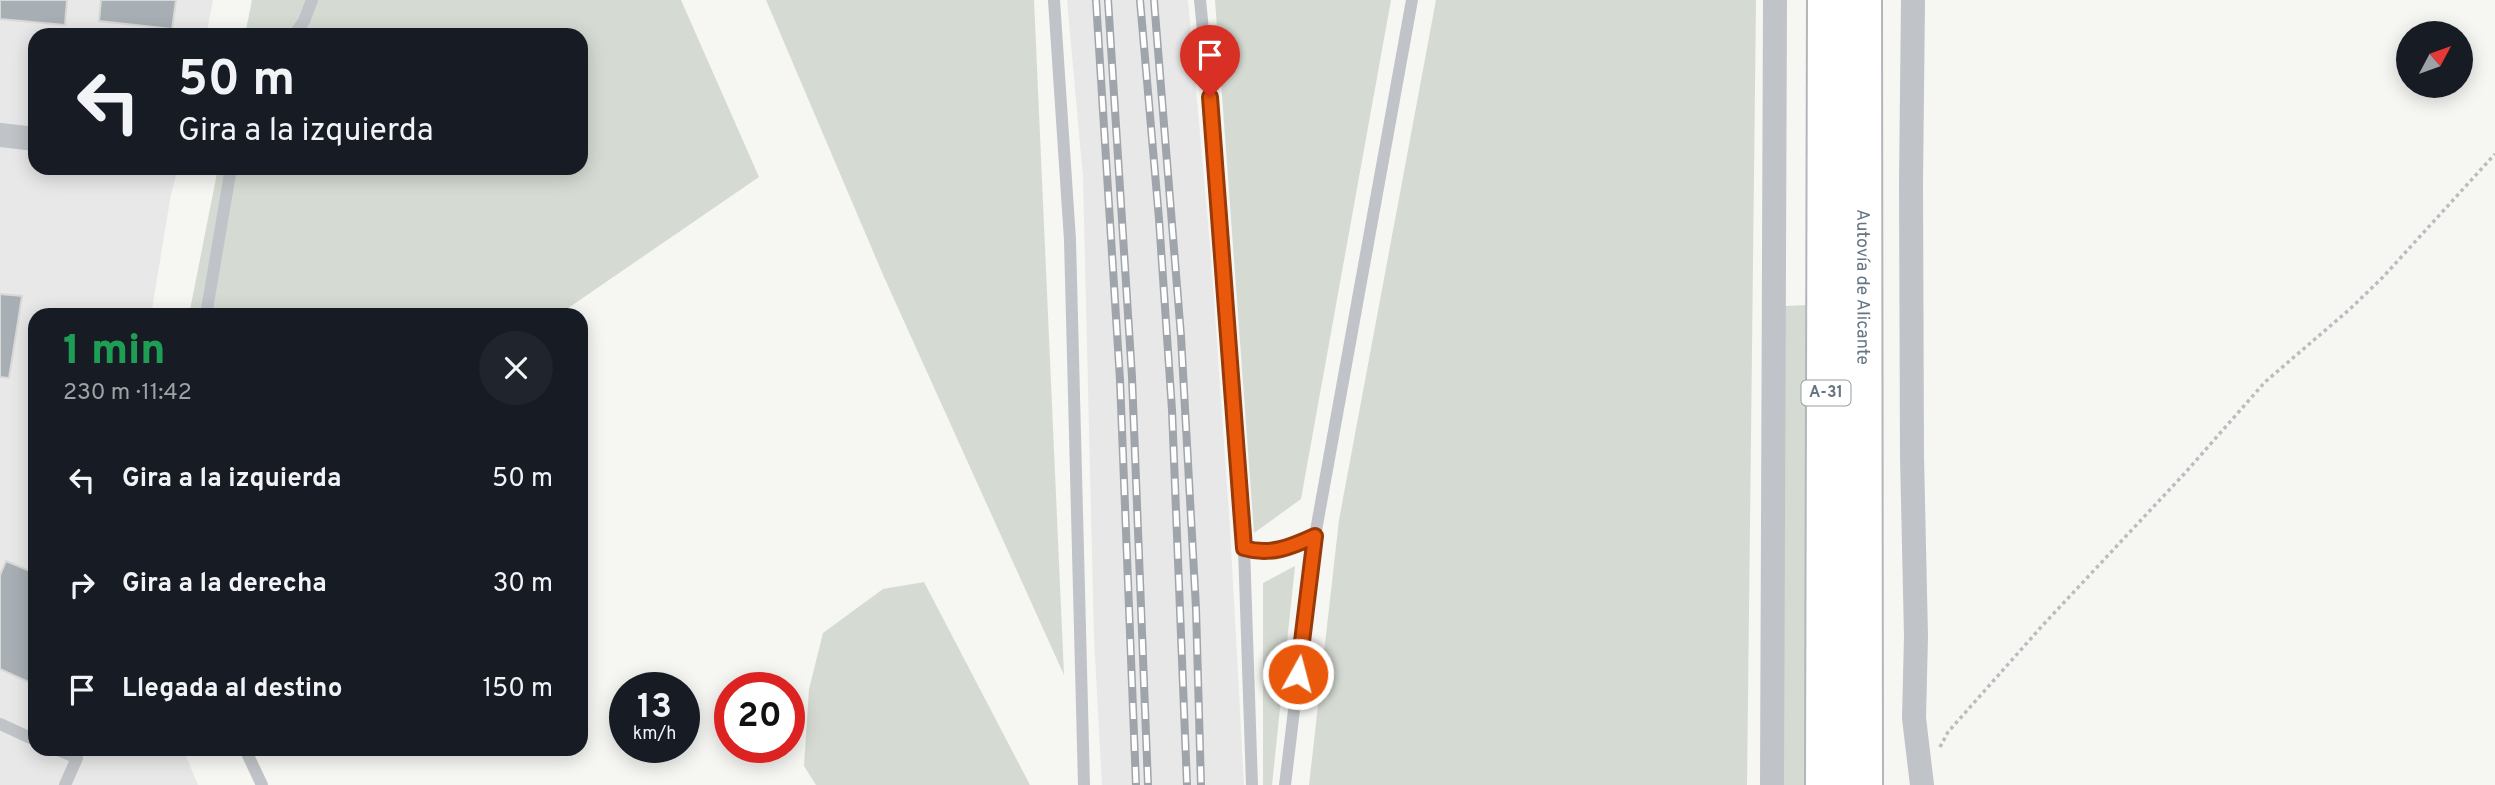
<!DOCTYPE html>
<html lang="es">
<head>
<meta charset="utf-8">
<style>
	body { margin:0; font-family:Overpass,sans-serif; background:#20242c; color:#f1f3f6; height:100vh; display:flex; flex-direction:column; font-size:26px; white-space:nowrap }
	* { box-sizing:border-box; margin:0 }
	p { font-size:23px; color:#9ea1a6 }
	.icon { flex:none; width:38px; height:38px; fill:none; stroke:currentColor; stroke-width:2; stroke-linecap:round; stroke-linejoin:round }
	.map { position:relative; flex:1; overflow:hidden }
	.sheet { position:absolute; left:28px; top:308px; width:560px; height:448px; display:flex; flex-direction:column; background:#171b24; border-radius:21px; box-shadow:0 4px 18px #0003 }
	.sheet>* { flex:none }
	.banner { position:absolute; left:28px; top:28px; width:560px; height:147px; border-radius:21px; box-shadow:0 4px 18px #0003; background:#171b24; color:#f1f3f6; overflow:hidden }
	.needle { width:46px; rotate:49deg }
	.controls { position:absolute; left:2396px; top:21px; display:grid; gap:14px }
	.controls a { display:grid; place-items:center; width:77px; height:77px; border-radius:50%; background:#171b24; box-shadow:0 4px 18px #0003; font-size:35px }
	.speed { position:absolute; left:609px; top:672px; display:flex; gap:14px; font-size:35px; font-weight:700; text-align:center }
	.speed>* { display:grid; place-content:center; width:91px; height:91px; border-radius:50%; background:#171b24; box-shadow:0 4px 18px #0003; line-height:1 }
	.speed small { font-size:18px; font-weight:400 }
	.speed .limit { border:10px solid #d22; background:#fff; color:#111 }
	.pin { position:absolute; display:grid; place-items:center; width:60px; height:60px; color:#fff; margin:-72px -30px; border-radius:50% 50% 50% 0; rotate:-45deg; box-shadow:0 0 7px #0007 }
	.pin .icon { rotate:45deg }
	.me { position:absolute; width:77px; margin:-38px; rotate:7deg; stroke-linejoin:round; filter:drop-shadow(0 0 5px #0008) }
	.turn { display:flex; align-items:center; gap:24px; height:147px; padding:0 35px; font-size:32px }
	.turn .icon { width:91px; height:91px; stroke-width:2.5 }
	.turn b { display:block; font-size:49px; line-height:60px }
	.round { display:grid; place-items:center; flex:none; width:74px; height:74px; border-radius:37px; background:#20242c }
	.head { display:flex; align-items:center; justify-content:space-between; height:119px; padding:0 35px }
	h1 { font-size:42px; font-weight:800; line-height:52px; color:#1e9e55 }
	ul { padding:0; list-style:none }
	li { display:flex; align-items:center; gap:21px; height:105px; padding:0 35px }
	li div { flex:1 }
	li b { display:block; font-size:26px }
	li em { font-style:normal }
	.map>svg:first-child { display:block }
	.built { fill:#e7e8e7 }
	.green { fill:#d5dbd3 }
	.building { fill:#a7aeb4; stroke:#d8d8d6; stroke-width:2 }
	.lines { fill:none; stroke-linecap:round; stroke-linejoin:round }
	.motorway-casing { stroke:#b3b6b9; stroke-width:42 }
	.path { stroke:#babcbf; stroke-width:3.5; stroke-dasharray:3.5 3.5; stroke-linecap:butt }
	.service { stroke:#c0c3c7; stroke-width:12 }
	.minor { stroke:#c0c3c7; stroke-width:24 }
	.motorway { stroke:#fff; stroke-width:38 }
	.rail-casing { stroke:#9fa5ab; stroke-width:8 }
	.rail { stroke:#fff; stroke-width:5; stroke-dasharray:16; stroke-linecap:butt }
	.route-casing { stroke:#983908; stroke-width:18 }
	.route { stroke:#ea580c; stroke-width:12 }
	.labels { text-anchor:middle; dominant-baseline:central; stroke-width:7; stroke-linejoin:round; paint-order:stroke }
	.shield { fill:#fff; stroke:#959ea8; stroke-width:2 }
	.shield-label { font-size:16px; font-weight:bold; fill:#677582 }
	.street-label { font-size:18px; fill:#677582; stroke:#fff }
</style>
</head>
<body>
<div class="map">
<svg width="2495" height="785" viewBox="0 0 2495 785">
	<rect width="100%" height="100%" fill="#f6f6f3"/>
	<g class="built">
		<polygon points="0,0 213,0 206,35 35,35 35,168 178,168 171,194 151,315 35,315 35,749 183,749 198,785 0,785"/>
		<polygon points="1067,0 1188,0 1211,257 1230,529 1244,785 1102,785 1094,637 1083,177"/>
	</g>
	<g class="green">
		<polygon points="252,0 681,0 759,177 558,315 189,315 218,168 581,168 581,35 245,35"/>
		<polygon points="766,0 1034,0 1064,675 884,277"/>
		<polygon points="1215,0 1391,0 1301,499 1254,533"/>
		<polygon points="1436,0 1756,0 1747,785 1309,785 1339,520"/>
		<polygon points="1808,305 1809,785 1780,785 1785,306"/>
		<polygon points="1295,566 1272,785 1263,785 1263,583"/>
		<polygon points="924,582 1030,785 816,785 804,766 809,689 823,633 883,589"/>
	</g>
	<g class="building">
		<polygon points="0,0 67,0 65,25 0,19"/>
		<polygon points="101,0 176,0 172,29 99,21"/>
		<polygon points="0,294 22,296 9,378 0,377"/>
		<polygon points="6,561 35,573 35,685 0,669 0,575"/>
	</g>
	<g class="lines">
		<defs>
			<g id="motorway">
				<path id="s1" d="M 1862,0 L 1863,785"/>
				<polyline points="1825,785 1827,0"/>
			</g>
		</defs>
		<use href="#motorway" class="motorway-casing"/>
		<polyline class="path" points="1940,747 1948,732 2042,626 2185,473 2265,382 2350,309 2383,277 2495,154"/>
		<g class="service">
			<polyline points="1054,0 1070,240 1084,785"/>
			<polyline points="1200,0 1212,121 1244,548 1252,785"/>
			<polyline points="294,35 304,21 312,0"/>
			<polyline points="206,315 231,168"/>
			<path d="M 1244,548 C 1270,556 1291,547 1315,536"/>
			<polyline points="0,724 35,740"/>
			<polyline points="56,749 77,758 65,785"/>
			<polyline points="245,749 262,785"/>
			<polyline points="1285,785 1315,536 1412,0"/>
		</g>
		<g class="minor">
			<polyline points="1913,0 1911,184 1912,456 1916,636 1914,718 1922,785"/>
			<polyline points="0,135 35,139"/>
			<polyline points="1772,785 1775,0"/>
		</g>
		<use href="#motorway" class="motorway"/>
		<defs>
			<g id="rail">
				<polyline points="1096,0 1120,380 1136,785"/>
				<polyline points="1108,0 1132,377 1148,785"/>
				<polyline points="1140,0 1159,219 1172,410 1187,785"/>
				<polyline points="1154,0 1181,336 1196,608 1201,785"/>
			</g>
		</defs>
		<use href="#rail" class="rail-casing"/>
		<use href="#rail" class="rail"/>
	</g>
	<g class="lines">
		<defs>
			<path id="route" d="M 1210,97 L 1244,548 C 1270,556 1291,547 1315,536 L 1298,674"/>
		</defs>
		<use href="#route" class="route-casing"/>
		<use href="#route" class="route"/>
	</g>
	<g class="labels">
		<rect class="shield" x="1801.5" y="380.5" width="49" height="25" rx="5"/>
		<g class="shield-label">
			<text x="1826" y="393">A-31</text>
		</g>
		<g class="street-label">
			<text stroke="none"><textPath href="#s1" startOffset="287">Autovía de Alicante</textPath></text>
		</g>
	</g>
</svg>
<div class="controls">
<a><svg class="needle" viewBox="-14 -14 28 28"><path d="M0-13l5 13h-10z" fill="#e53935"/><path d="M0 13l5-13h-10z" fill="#9ea1a6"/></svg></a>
</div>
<div class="speed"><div>13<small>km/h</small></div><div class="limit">20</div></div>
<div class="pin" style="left:1210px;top:97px;background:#d93025"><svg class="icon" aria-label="arrive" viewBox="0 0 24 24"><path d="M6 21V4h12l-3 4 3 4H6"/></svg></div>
<svg class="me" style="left:1298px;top:674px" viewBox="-20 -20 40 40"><circle r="17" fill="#ea580c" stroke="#fff" stroke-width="3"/><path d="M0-11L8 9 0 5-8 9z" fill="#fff"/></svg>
<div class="banner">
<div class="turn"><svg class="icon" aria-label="left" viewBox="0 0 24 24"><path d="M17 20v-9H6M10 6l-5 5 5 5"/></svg><div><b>50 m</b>Gira a la izquierda</div></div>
</div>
<section class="sheet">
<div class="head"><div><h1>1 min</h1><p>230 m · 11:42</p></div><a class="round"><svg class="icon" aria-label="close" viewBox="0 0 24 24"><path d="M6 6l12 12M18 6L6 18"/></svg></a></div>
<ul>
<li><svg class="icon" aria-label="left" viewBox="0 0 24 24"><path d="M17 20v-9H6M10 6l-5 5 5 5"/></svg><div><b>Gira a la izquierda</b></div><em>50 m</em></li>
<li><svg class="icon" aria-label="right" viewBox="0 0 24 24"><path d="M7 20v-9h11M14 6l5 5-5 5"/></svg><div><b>Gira a la derecha</b></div><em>30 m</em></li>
<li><svg class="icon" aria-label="arrive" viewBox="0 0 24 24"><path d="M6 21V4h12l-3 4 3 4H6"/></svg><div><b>Llegada al destino</b></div><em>150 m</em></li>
</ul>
</section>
</div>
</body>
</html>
